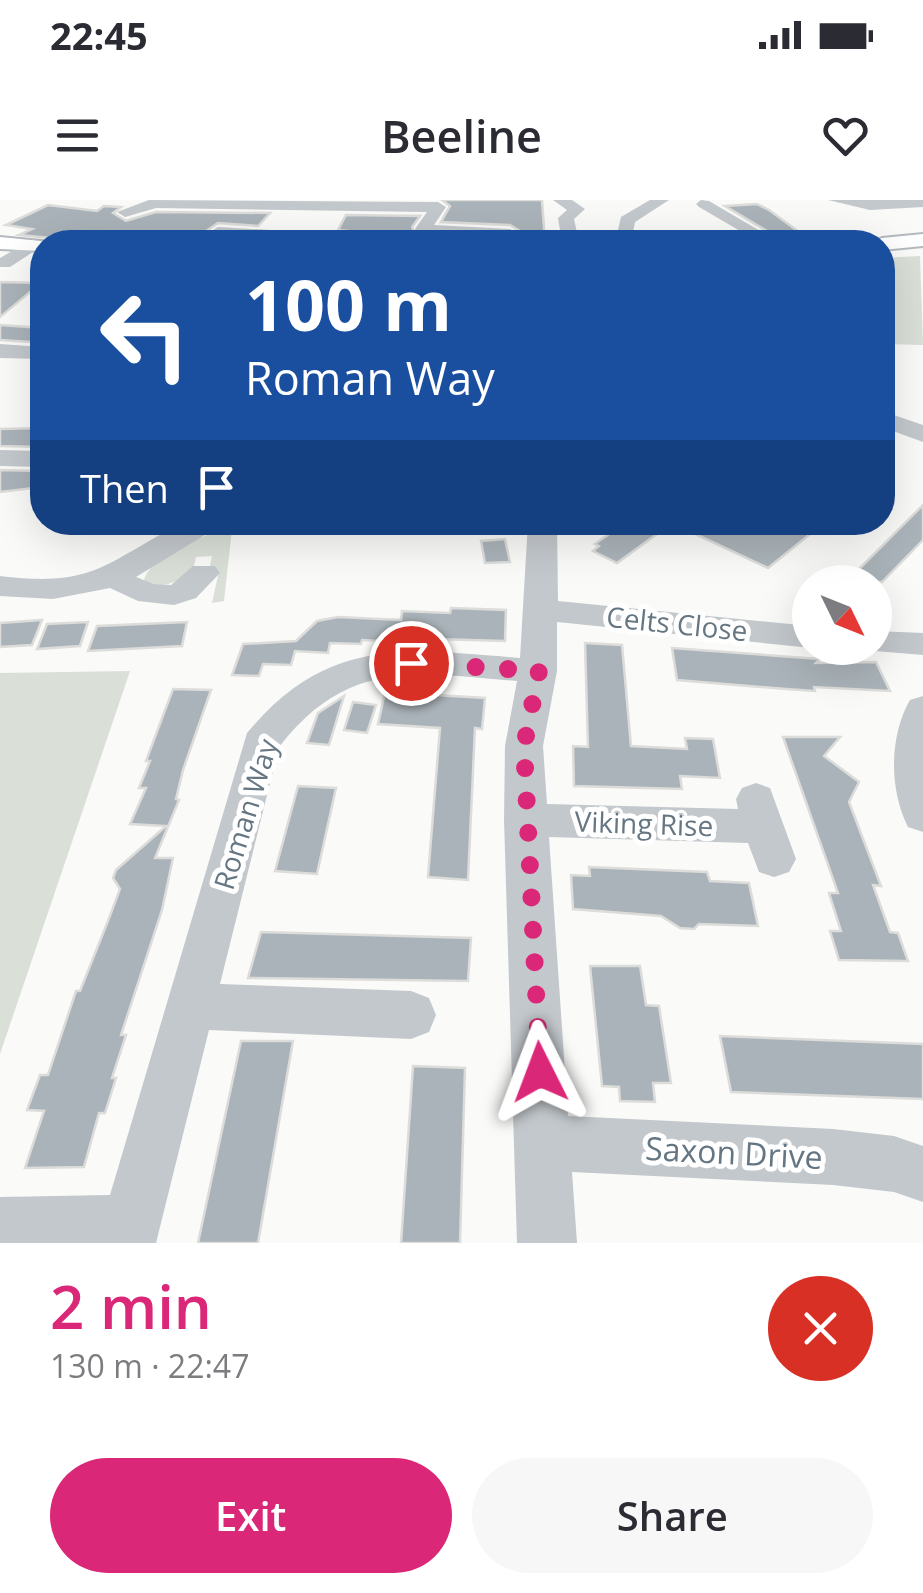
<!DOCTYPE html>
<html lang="en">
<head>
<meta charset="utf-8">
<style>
	body { margin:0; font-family:"Open Sans",sans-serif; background:#f7f7f7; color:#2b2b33; height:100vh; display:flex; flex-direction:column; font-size:38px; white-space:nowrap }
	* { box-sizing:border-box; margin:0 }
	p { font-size:32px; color:#7c7c81 }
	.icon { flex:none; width:55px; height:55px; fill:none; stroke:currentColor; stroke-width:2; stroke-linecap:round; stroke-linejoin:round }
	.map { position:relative; height:1043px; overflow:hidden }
	.drawer { display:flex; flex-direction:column; background:#fff; flex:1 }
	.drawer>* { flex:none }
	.banner { position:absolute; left:30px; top:30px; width:865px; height:305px; border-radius:40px; box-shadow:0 10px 40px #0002; background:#1a4fa0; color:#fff; overflow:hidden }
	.needle { width:65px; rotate:133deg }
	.controls { position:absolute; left:792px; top:365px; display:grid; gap:20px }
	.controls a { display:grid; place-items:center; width:100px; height:100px; border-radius:50%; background:#fff; box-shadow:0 10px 40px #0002; font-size:50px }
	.pin { position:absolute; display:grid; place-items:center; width:85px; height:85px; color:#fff; margin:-42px; border:5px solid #fff; border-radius:50%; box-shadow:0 2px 10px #0007 }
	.me { position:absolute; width:110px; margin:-55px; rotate:357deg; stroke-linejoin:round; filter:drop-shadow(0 0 8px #0008) }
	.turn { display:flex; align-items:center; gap:35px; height:210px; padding:0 50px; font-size:45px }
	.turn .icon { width:130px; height:130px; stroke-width:2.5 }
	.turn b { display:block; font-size:70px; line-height:85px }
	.then { display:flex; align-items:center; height:95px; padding:0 50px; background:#0003; gap:20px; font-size:38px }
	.round { display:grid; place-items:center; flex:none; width:105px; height:105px; border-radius:52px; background:#f7f7f7 }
	.headline { display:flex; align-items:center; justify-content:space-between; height:170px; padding:0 50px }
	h1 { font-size:60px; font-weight:600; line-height:75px; color:#db2777 }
	.primary-button { display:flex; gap:20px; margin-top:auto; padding:20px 50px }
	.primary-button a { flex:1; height:115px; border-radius:60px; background:#db2777; color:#fff; font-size:40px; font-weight:600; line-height:115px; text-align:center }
	.primary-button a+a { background:#f7f7f7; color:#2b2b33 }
	.status { display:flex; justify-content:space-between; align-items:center; height:70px; padding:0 50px; background:#fff; direction:ltr }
	.status svg { height:28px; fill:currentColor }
	header { display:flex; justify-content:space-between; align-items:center; height:130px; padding:0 50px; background:#fff; font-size:45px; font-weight:600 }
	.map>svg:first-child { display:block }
	.green { fill:#dadfd7 }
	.building { fill:#aab3b9; stroke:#dcdcda; stroke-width:2.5 }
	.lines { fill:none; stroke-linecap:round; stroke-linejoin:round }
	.major-casing { stroke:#b5babe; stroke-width:4 }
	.minor { fill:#c3c8cc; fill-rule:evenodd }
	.major { fill:#fff; fill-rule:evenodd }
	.route { stroke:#db2777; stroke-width:18; stroke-dasharray:0 32.4 }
	.labels { text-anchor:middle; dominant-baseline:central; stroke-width:10; stroke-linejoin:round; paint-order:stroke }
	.street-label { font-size:28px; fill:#657683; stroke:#fff }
	.near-street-label { font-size:32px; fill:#657683; stroke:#fff }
</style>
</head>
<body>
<div class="status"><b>22:45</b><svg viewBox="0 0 49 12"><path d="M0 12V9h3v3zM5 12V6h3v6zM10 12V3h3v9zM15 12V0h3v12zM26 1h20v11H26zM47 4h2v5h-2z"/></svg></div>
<header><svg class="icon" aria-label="menu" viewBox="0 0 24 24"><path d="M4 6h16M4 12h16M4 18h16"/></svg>Beeline<svg class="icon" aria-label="heart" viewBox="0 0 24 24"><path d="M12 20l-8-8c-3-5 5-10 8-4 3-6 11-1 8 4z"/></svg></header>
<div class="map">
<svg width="923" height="1043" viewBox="0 0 923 1043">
	<rect width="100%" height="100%" fill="#fafaf8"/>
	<g class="green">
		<polygon points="920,56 923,145 883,144 883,58"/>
		<path d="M 232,329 L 224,401 L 212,403 L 219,371 L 209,370 L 212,356 L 196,357 L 193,371 C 174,383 166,389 144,381 C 149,356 208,331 232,329 Z"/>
		<polygon points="130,471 128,477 0,854 0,473"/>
	</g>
	<g class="building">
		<polygon points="442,0 542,0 545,42 521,42 520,31 510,25 441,22 450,6"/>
		<polygon points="757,4 769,10 799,32 772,34 725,6"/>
		<polygon points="48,5 97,11 104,6 121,7 113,13 126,21 156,12 270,13 258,26 218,23 206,31 212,40 243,42 55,42 51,38 19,35 32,29 6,25"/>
		<polygon points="346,15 420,16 412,27 417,37 497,42 389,41 390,35 338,30"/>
		<polygon points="0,82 41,83 0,117"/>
		<polygon points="0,125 42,128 42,134 32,142 0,140"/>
		<polygon points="42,228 42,247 0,246 0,229"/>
		<polygon points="0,270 42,271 42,287 0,292"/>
		<polygon points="923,305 923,340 882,382 846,382"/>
		<polygon points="626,322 825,322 768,368 672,323 617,363 593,351 599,346 595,344"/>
		<polygon points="505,339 510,362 485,363 481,341"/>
		<polygon points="451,408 506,410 505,441 398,438 398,433 396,442 362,440 361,444 330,443 328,453 295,451 291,465 263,464 259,476 232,475 243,444 296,441 317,421 338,417 401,420 402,411 450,413"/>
		<polygon points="42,420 32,445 0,447 0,423"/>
		<polygon points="88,422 80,446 37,449 47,424"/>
		<polygon points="187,422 182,446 88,451 97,426"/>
		<polygon points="585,443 622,445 631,546 687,549 685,538 713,539 720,578 680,576 682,589 574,586 573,546 588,547"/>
		<polygon points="672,448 820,459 816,463 876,462 890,491 814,487 815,491 786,489 677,480"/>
		<polygon points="173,489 211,490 183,570 176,599 179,600 155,658 173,658 162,710 121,835 126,835 112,878 116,878 105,913 99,913 84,967 25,968 44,911 27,910 40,875 48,875 76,791 80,791 108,721 120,689 113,678 116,670 166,626 130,624 146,588 139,588 150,561 146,561"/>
		<polygon points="385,492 485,498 482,529 475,528 468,680 428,677 440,528 378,524"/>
		<polygon points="344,496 329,545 307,543 318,513"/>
		<polygon points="353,502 376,505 367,533 344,530"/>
		<polygon points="783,537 840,537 824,556 859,582 849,602 881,686 873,685 890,732 898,733 908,761 839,760 830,731 841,731 829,693 838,693"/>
		<polygon points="298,586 336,588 317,674 275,671"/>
		<polygon points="589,667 707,672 710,681 749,683 758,726 699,724 694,729 680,728 661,716 573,709 571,675 590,676"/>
		<polygon points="261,732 471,738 468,781 248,778"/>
		<polygon points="590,766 640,766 646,805 659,806 671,883 653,883 655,902 620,901 619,887 602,886"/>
		<polygon points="720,836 923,844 923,899 731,892"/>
		<polygon points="241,841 293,841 258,1043 198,1043"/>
		<polygon points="413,866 465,868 460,1043 401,1043"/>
	</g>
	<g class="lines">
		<defs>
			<g id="major">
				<polygon points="923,34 923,46 882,50 882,42 873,42 882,38"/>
				<polygon points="0,37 51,42 42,42 42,51 0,49"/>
			</g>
		</defs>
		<use href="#major" class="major-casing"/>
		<g class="minor">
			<polygon points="149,0 438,2 446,7 434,25 510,29 518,34 517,42 501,42 501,38 417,33 415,29 427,12 156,8 125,17 117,12"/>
			<polygon points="553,0 572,0 585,9 574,19 579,42 562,42 558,18 567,10"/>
			<polygon points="650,0 669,0 635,22 631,42 615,42 621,17"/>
			<polygon points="701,0 709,1 779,42 759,42 699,7 696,4"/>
			<polygon points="828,0 923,0 923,7 870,10"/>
			<polygon points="218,27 376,36 385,41 313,42 212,36 210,32"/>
			<polygon points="33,39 42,44 39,48 10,67 0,67 0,58"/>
			<polygon points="0,144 42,147 42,159 0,158"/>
			<polygon points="882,211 923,225 923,242 882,227"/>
			<polygon points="0,250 42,251 42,267 0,266"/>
			<path d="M 185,322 L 226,322 L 136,377 L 154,384 L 171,385 L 193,366 L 215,366 L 220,373 L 196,398 L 174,405 L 138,401 L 110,388 L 53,399 L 0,396 L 0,376 C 98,388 105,361 185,322 Z"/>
			<path d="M 528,322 L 557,322 L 558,401 L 810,426 L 812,448 L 557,422 L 557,471 L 543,546 L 547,604 L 738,609 L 736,599 L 742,588 L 756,583 L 770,588 L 796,659 L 789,672 L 774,677 L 759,672 L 748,643 L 549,637 L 568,916 L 833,929 L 894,936 L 923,946 L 923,1002 L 894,992 L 833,985 L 572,972 L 577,1043 L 517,1043 L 504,620 L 505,546 L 517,481 C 416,473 348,458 279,547 L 220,784 L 411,791 L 429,798 L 436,815 L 429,832 L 411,839 L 209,830 L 156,1043 L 0,1043 L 0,997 L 110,995 L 247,533 C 328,436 405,449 520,458 Z"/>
			<polygon points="875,431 923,433 923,455 863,450 875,448"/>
			<path d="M 923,496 L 923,632 L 908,627 C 889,590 889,536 910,500 Z"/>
		</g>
		<use href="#major" class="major"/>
	</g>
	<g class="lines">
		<polyline class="route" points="411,463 539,471 524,546 540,872"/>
	</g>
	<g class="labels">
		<g class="street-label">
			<text transform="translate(677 423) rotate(6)">Celts Close</text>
			<text transform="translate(245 614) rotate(-73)">Roman Way</text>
			<text transform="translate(644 623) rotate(2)">Viking Rise</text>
		</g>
		<g class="near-street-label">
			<text transform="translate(734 952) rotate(3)">Saxon Drive</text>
		</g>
	</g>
</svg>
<div class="controls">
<a><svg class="needle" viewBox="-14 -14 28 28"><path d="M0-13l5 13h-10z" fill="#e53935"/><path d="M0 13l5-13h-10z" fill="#7c7c81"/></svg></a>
</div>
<div class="pin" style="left:411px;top:463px;background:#d93025"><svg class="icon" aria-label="arrive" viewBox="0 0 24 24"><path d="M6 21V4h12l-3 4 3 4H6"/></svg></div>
<svg class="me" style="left:540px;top:872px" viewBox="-20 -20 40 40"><path d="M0-17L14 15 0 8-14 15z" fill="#db2777" stroke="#fff" stroke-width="4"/></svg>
<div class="banner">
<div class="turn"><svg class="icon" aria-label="left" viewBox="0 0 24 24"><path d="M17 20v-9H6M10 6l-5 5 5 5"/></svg><div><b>100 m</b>Roman Way</div></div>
<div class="then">Then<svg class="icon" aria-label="arrive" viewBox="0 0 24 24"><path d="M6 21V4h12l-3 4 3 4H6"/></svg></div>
</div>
</div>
<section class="drawer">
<div class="headline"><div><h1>2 min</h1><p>130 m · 22:47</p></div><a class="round" style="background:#d93025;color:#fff"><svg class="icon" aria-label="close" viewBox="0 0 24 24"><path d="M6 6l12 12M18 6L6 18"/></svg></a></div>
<div class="primary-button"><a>Exit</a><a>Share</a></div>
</section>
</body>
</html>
